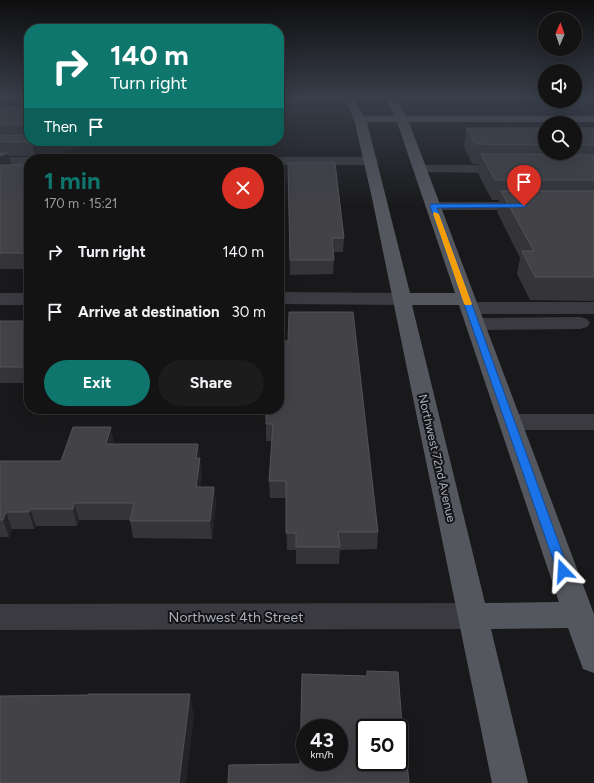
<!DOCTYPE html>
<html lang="en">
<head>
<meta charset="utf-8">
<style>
	body { margin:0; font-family:Figtree,sans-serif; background:#1c1c1d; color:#f1f3f6; height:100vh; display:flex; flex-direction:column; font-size:15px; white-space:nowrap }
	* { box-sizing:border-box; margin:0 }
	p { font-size:13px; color:#9d9ea0 }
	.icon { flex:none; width:22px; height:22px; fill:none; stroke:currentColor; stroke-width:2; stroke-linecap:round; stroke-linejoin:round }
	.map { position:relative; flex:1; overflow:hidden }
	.drawer { position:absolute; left:24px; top:154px; width:260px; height:260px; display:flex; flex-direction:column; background:#131314; border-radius:16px; box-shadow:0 4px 16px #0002,0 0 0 1px #323234 }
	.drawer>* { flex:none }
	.top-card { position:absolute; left:24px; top:24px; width:260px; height:122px; border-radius:16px; box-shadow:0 4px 16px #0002,0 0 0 1px #323234; background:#0f766e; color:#fff; overflow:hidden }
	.needle { width:26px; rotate:2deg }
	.buttons { position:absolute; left:538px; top:12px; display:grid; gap:8px }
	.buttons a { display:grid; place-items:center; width:44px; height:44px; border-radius:50%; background:#131314; box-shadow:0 4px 16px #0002,0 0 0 1px #323234; font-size:20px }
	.speed { position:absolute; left:296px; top:719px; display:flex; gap:8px; font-size:20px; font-weight:700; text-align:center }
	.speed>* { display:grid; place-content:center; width:52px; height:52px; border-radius:50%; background:#131314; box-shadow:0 4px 16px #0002,0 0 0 1px #323234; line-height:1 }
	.speed small { font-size:10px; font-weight:400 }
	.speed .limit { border:2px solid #111; border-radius:6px; background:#fff; color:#111 }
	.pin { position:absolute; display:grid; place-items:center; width:34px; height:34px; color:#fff; margin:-41px -17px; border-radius:50% 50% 50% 0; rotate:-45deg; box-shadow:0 0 4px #0007 }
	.pin .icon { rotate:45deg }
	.me { position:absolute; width:44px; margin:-22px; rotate:340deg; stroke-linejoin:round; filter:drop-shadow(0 0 3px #0008) }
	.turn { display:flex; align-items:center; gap:14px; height:84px; padding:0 20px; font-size:18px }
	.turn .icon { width:52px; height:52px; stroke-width:2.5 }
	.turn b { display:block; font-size:28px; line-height:34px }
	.then { display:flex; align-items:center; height:38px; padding:0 20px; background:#0003; gap:8px; font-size:15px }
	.round { display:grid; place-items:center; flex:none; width:42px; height:42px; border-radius:21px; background:#1c1c1d }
	.summary { display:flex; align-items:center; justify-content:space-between; height:68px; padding:0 20px }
	h1 { font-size:24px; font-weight:700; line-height:30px; color:#0f766e }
	.action { display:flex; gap:8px; margin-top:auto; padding:8px 20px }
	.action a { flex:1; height:46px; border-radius:24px; background:#0f766e; color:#fff; font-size:16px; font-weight:700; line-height:46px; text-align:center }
	.action a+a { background:#1c1c1d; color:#f1f3f6 }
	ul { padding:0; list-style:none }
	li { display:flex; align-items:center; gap:12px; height:60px; padding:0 20px }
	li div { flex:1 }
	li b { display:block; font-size:15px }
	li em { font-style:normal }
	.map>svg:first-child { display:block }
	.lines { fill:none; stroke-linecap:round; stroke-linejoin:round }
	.minor { fill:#3a3a40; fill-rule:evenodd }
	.major { fill:#55575f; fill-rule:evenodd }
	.wall { fill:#353539 }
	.shaded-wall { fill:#242427 }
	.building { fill:#424247; stroke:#525359; fill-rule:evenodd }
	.route { fill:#1a73e8; stroke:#114b97 }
	.slow { fill:#f59e0b }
	.labels { text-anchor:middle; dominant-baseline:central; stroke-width:4; stroke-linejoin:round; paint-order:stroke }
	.street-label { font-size:12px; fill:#abafbb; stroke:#141416 }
	.near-street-label { font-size:14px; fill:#abafbb; stroke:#141416 }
</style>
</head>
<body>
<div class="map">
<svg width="594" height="783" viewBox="0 0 594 783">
	<rect width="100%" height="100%" fill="#19191b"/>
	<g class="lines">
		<g class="minor">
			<polygon points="0,98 29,98 29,101 0,102"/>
			<polygon points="279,98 314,98 314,99 309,102 279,103"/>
			<polygon points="575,98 581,98 587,104 581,107 577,106 572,101 575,101"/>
			<polygon points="0,139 29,139 29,141 229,141 227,144 223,145 0,147"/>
			<polygon points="0,157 29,157 34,159 29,159 29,165 0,165"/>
			<polygon points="279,157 371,157 376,158 378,161 376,164 371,165 279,165 279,159 274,159"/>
			<polygon points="420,165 509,165 514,166 516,169 514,172 509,173 415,172 413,169 415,166"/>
			<polygon points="433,202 528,202 533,203 535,206 533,209 528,210 433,210 428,209 426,206 428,203"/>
			<polygon points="279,292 402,293 409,295 411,299 409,303 402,305 279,304"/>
			<rect x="0" y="293" width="29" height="12"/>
			<polygon points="470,302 594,302 594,314 470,314 463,312 461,308 463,304"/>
			<polygon points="580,317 587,319 590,323 587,327 580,329 475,330 468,328 465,324 468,320 475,318"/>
			<polygon points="510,414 594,414 594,430 510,430 502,427 498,422 502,417"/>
			<polygon points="473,603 484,607 488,616 484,625 473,629 0,630 0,604"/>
		</g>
		<path class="major" d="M 344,98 L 354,98 L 364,116 L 394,116 L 386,98 L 396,98 L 406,116 L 594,116 L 594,122 L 409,122 L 594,614 L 594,673 L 583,669 L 568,628 L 491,629 L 528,783 L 492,783 L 372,198 L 354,119 ZM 367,122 L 397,122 L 455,293 L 410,293 ZM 412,305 L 459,305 L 559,602 L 485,603 Z"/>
	</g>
	<g class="wall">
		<polygon points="29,107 29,141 74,148 37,159 35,159 29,156 9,156 11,165 29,165 29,269 0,269 0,108"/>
		<polygon points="466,128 545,128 545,153 575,153 575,128 594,128 594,301 530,300 517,274 520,258 497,212 499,200 492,200 478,174 479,164 472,164 464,147"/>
		<polygon points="288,175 344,238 343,252 333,252 334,260 333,274 290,275"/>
		<rect x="0" y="321" width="29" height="62"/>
		<polygon points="266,409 378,532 377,549 340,550 339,564 296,564 296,550 287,550 286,498 270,498 269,481 272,441 266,441"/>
		<polygon points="114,444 198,444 202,476 200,487 214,487 216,504 212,539 133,538 130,520 79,520 77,526 36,526 34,529 12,529 9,537 0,537 0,461 61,461"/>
	</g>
	<g class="shaded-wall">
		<polygon points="51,141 73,141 74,148 35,159 33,146"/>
		<polygon points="8,153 12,166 0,170 0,156"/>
		<polygon points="111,427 114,443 109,461 106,444"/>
		<polygon points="198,444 202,476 198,504 196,487 196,459"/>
		<polygon points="214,487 216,504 212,539 210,521"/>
		<polygon points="74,503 79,520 77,526 73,509"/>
		<polygon points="30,509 36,526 34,529 29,512"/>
		<polygon points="6,512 12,529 9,537 3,520"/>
		<polygon points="190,694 194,716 186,783 179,783"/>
	</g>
	<g class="building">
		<polygon points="29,107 29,127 28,127 26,125 0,125 0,108"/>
		<polygon points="466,128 545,128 545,145 475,144"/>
		<rect x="575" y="128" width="19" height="17"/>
		<polygon points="29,135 29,141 51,141 33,146 26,142 0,142 0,136"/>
		<polygon points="0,153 8,153 0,156"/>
		<polygon points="481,154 594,155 594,180 495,180"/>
		<polygon points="288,163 335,163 344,238 332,238 334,260 290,260"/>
		<rect x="0" y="165" width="29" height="88"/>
		<polygon points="501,191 594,191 594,277 535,277 522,251 534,251"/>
		<polygon points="289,312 353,312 378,532 338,532 340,547 296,547 296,533 286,533 286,481 269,481 273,424 266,424 266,409 279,409 279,341 288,341"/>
		<rect x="0" y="321" width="29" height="46"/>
		<polygon points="73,427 111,427 106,444 198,444 196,459 200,458 196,487 214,487 210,521 130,521 134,503 74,503 73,509 30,509 29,512 6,512 3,520 0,520 0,461 61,461"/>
		<path d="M 367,671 L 398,672 L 405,763 L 407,763 L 409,783 L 228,783 L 229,765 L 300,764 L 302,674 L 367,676 ZM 305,728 L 339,728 L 339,762 L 305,762 ZM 365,728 L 399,728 L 399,762 L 365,762 Z"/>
		<polygon points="88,694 190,694 179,783 0,783 0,696 88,695"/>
	</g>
	<linearGradient id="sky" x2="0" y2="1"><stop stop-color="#0e0e0f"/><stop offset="0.47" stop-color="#383e4a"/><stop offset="1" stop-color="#383e4a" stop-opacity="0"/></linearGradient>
	<rect width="594" height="207" fill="url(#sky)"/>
	<polygon class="route" points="431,204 524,204 527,206 524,207 437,208 569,571 567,574 563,576 558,574 557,571 430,206"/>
	<polygon class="slow" points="434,212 439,214 472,304 471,305 465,305 464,304 433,214"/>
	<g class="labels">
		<g class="street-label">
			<text transform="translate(437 458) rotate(77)">Northwest 72nd Avenue</text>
		</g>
		<g class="near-street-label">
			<text x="236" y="617">Northwest 4th Street</text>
		</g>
	</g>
</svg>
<div class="buttons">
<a><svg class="needle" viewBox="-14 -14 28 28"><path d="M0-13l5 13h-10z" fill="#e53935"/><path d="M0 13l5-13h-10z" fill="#9d9ea0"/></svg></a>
<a><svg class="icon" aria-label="sound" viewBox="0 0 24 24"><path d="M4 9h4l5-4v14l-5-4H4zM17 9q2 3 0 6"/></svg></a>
<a><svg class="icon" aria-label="search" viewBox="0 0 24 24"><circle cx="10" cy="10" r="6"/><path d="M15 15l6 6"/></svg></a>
</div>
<div class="speed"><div>43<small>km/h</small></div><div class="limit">50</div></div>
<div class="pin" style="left:524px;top:206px;background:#d93025"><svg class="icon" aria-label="arrive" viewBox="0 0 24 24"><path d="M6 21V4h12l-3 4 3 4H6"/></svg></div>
<svg class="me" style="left:563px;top:571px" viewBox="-20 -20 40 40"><path d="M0-17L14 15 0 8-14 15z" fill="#1a73e8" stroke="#fff" stroke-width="4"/></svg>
<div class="top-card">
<div class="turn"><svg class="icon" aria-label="right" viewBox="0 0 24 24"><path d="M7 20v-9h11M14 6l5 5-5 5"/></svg><div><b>140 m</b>Turn right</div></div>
<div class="then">Then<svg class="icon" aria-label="arrive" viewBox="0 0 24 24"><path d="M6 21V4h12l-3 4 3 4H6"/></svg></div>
</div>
<section class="drawer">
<div class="summary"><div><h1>1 min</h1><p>170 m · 15:21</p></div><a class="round" style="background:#d93025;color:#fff"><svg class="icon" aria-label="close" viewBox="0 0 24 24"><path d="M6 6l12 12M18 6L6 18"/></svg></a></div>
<ul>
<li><svg class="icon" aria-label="right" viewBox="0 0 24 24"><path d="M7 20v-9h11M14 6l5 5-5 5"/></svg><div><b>Turn right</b></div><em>140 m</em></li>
<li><svg class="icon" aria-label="arrive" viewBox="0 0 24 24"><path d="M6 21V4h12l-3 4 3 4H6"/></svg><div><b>Arrive at destination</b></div><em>30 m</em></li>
</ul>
<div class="action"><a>Exit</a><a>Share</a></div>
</section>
</div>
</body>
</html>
